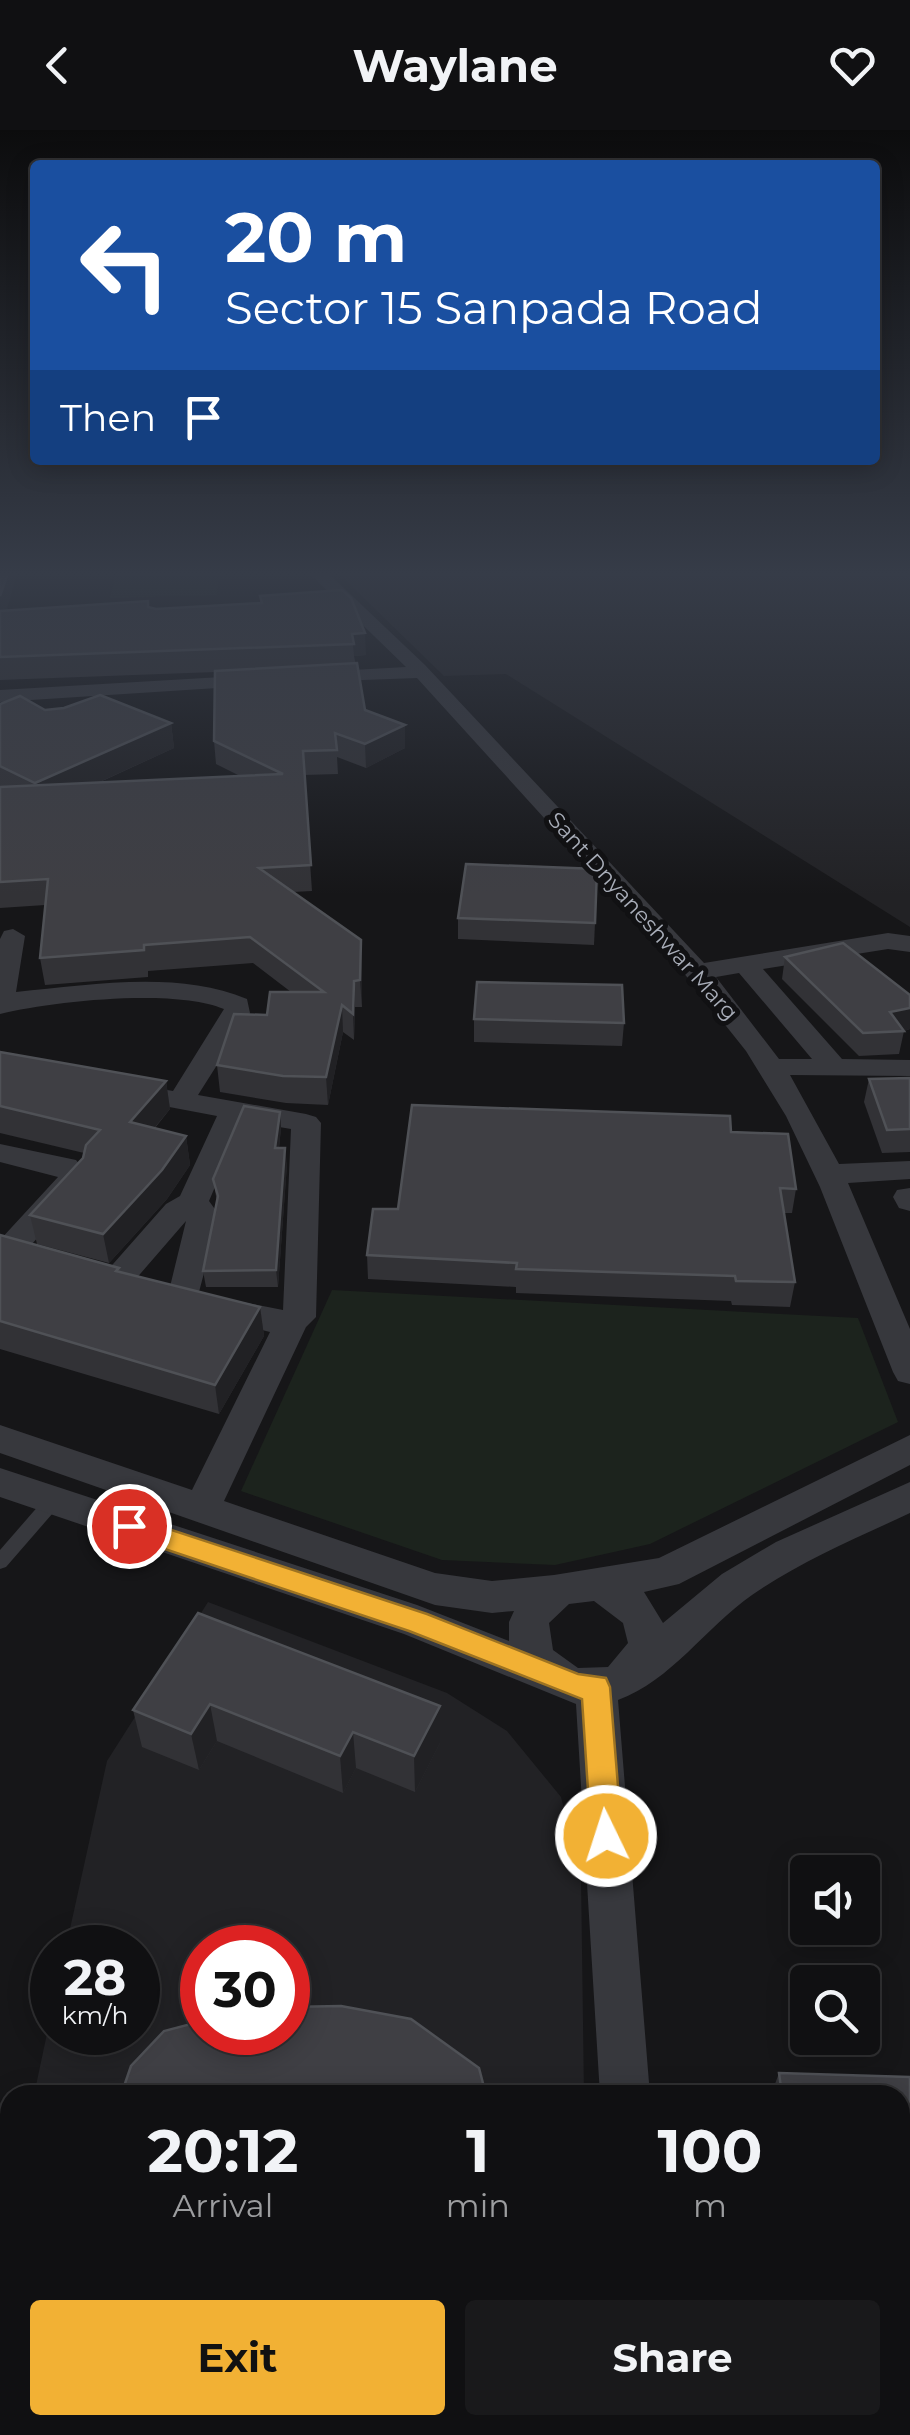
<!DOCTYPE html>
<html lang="en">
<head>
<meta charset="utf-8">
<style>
	body { margin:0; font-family:Montserrat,sans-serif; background:#19191b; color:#f1f3f6; height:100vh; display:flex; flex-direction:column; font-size:38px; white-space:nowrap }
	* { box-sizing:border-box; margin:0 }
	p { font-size:32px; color:#9c9d9f }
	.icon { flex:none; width:55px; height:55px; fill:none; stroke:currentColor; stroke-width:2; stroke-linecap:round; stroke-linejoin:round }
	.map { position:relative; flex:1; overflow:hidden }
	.panel { position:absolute; left:0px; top:1955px; width:910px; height:350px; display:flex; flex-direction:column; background:#101012; border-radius:30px 30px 0 0; box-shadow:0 5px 25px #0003,0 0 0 2px #303032 }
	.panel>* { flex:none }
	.guide { position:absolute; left:30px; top:30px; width:850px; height:305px; border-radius:10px; box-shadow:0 5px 25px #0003,0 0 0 2px #303032; background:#1a4fa0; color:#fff; overflow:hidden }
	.controls { position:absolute; left:790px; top:1725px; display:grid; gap:20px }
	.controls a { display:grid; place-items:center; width:90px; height:90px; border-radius:10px; background:#101012; box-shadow:0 5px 25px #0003,0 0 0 2px #303032; font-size:50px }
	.speed { position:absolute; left:30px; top:1795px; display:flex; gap:20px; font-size:50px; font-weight:700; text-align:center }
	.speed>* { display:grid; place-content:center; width:130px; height:130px; border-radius:50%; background:#101012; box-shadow:0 5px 25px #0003,0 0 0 2px #303032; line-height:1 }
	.speed small { font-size:25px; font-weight:400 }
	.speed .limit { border:15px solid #d22; background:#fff; color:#111 }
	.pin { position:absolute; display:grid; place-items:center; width:85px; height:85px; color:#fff; margin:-42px; border:5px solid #fff; border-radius:50%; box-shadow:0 2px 10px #0007 }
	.me { position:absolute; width:110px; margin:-55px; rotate:356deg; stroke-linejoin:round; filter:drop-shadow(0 0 8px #0008) }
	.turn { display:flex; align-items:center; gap:35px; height:210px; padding:0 30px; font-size:45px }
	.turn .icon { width:130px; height:130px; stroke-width:2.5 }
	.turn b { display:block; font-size:70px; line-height:85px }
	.then { display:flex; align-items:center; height:95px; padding:0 30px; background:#0003; gap:20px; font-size:38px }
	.eta { display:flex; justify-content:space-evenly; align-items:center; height:170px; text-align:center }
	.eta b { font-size:60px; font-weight:700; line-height:70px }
	.cta { display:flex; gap:20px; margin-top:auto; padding:20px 30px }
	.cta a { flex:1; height:115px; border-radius:10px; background:#f2b134; color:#111; font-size:40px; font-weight:700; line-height:115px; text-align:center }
	.cta a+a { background:#19191b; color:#f1f3f6 }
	header { display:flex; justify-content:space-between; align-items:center; height:130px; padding:0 30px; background:#101012; font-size:45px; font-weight:700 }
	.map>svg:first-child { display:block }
	.built { fill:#222225; fill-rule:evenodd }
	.green { fill:#1c231d }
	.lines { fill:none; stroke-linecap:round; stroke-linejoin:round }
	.lane { fill:#37383d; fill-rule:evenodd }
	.street { fill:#37383d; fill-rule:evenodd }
	.wall { fill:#323236 }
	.shaded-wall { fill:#212124 }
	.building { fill:#3f3f44; stroke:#4f5156; stroke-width:2.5 }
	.route { fill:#f2b134; stroke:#9d7322; stroke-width:2.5 }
	.labels { text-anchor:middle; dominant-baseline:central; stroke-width:10; stroke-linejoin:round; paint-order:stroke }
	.far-street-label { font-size:22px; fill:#a8adb8; stroke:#111113 }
</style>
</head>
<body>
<header><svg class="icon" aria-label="back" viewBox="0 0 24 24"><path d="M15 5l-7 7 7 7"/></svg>Waylane<svg class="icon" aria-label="heart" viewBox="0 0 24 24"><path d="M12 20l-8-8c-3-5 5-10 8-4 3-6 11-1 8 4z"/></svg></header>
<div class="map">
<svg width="910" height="2305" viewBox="0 0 910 2305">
	<rect width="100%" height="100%" fill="#161618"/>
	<g class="built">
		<polygon points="338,443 910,443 910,797 506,544 444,546"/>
		<path d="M 208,1472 L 447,1563 L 507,1601 L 561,1667 L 581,1747 L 584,1965 L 34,1965 L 52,1880 L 52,1902 L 138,1902 L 138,1818 L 66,1817 L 107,1631 ZM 202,1818 L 288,1818 L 288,1902 L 202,1902 Z"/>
		<polygon points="10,2073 10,2295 589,2295 589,2305 0,2305 0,2118"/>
	</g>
	<g class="green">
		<polygon points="116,443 219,443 217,465 110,468"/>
		<polygon points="332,1160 858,1188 898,1292 650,1414 555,1435 442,1430 241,1361"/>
	</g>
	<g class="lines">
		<polygon class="lane" points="53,1364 59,1366 62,1371 59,1376 6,1437 0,1439 0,1420 47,1366"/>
		<g class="street">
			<path d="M 309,443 L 328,443 L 425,535 L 704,833 L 888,803 L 910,806 L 910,822 L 888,819 L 763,839 L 842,929 L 910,930 L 910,946 L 790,945 L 839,1034 L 910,1031 L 910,1049 L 848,1053 L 910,1199 L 910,1254 L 898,1251 L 893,1242 L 820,1057 L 786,986 L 746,921 L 675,832 L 417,548 L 309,552 L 309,544 L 316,542 L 406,537 ZM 739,843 L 812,929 L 779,929 L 716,847 Z"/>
			<polygon points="257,545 267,551 264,555 0,572 0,560"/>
			<path d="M 13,799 L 25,806 L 16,862 C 90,855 177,840 247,869 L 250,883 L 198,965 L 306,984 L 316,987 L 321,993 L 316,1187 L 306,1197 L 224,1371 L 435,1443 L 492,1451 L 554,1445 L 659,1428 L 910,1305 L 910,1335 L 679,1454 L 644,1462 L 663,1493 L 722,1444 L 776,1412 L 910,1352 L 910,1383 C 857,1408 801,1431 752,1465 C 706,1497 671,1551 618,1570 L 650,1965 L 600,1965 L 576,1574 L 404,1504 L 0,1367 L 0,1338 L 417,1475 L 509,1511 L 509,1492 L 514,1481 L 492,1483 L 435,1475 L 0,1323 L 0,1295 L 192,1360 L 270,1202 L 210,1187 L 205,1179 L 210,1171 L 222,1168 L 283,1180 L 291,999 L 243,991 L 209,1071 L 217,1082 L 217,1094 L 195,1177 L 183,1180 L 171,1177 L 167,1169 L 186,1091 L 128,1158 L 117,1161 L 106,1158 L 101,1150 L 106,1142 L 166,1074 L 180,1066 L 217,986 L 127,969 L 117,967 L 113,961 L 117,955 L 127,953 L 173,961 L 224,879 C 175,858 52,871 0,884 L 0,809 L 4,801 ZM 594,1471 L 623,1493 L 628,1513 L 608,1537 L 578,1538 L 553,1520 L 549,1493 L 569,1474 Z"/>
			<polygon points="0,1014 76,1030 90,1047 19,1129 0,1129 0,1110 58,1047 0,1032"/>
			<polygon points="910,1058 910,1081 899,1078 893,1067 897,1060"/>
			<rect x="619" y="2295" width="58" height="10"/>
		</g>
	</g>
	<g class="wall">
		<polygon points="0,443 7,480 149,477 156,479 260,473 260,466 342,460 366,525 354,526 365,580 405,618 366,638 337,627 338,644 304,645 312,761 293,762 362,837 362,877 355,877 354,910 343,902 328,975 286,973 220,962 217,935 291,862 253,833 148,841 148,847 45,855 40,828 45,775 0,778 0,574 171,593 174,618 98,653 240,646 216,634 214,611 215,542 0,550"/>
		<polygon points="458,788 595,793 594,815 458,809"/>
		<polygon points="785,827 910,865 910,899 904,901 899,924 859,926 782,849"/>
		<polygon points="474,889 624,893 622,916 474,912"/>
		<polygon points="0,922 166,951 170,979 155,998 186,1006 190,1035 167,1069 109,1133 37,1114 30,1085 83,1028 84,1023 0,1003"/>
		<polygon points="910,948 910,1022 882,1023 864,972 869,949"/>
		<polygon points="280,982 281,998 279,1018 287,1034 278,1157 206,1157 203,1141 217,1072 213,1049"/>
		<polygon points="731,1002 796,1059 792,1083 784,1083 795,1152 790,1177 732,1175 731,1171 516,1163 516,1157 368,1149 367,1125 398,1079"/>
		<polygon points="0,1105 119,1138 119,1142 260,1177 264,1206 219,1284 0,1219"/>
		<polygon points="198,1483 440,1613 415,1662 356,1638 343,1663 217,1611 199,1640 142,1617 133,1580"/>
		<polygon points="779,1943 910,1947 910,2305 806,2305 805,2295 900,2295 900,1965 771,1965"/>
	</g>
	<g class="shaded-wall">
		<polygon points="8,443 17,443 5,487 0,488 0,466"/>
		<polygon points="365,503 366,525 354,526 352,504"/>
		<polygon points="171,593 174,618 40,679 35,653"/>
		<polygon points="405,595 405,618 366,638 365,614"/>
		<polygon points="361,810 362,837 362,877 360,850"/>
		<polygon points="354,851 355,877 354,910 353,884"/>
		<polygon points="342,875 343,902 328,975 326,947"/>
		<polygon points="910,878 910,899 903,901 890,882"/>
		<polygon points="166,951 170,979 135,1021 130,992"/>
		<polygon points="280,982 281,998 277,1034 275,1018"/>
		<polygon points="186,1006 190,1035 167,1069 109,1133 103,1104"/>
		<polygon points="285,1018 287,1034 278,1157 276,1140"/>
		<polygon points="260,1177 264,1206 219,1284 215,1255"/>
		<polygon points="210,1574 217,1611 199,1640 191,1604"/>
		<polygon points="440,1576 440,1613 415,1662 414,1626"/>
		<polygon points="353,1602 356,1638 343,1663 340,1626"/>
	</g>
	<g class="building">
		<polygon points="0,443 8,443 0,466"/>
		<polygon points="342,460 351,468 365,503 352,504 354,514 0,527 0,481 148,471 148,477 156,479 262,473 260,466"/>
		<polygon points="357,533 365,580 405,595 365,614 335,603 337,620 303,621 311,735 259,738 361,810 360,850 354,851 353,884 342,875 326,947 283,946 217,935 234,884 267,885 270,862 324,862 250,807 144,815 144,820 40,828 48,749 0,752 0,657 283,644 214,611 215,541"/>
		<polygon points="100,565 171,593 35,653 0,636 0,574 20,566 45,580 64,578"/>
		<polygon points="466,734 597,739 595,793 458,788"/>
		<polygon points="843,813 910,865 910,878 890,882 904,901 863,903 785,827"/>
		<polygon points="477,852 622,855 624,893 474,889"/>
		<polygon points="0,922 166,951 130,992 186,1006 162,1040 103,1104 30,1085 83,1028 86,1015 100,1000 0,976"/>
		<polygon points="910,948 910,999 887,1000 869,949"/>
		<polygon points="412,975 730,986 731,1002 788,1004 796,1059 780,1058 795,1152 736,1151 735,1146 516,1139 517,1133 367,1125 373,1079 398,1079"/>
		<polygon points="244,976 280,982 275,1018 285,1018 276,1140 203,1141 218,1066 213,1049"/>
		<polygon points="0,1105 119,1138 116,1141 260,1177 215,1255 0,1191"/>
		<polygon points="198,1483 440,1576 414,1626 353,1602 340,1626 210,1574 191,1604 133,1580"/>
		<polygon points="341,1876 411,1889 479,1938 486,1965 121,1965 131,1936 164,1901 202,1891 202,1902 288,1902 288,1877"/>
		<polygon points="779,1943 910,1947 910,2305 818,2305 817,2295 900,2295 900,1965 782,1965"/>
	</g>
	<linearGradient id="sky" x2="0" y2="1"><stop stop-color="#0c0c0d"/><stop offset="0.58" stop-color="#363c48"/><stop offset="1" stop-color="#363c48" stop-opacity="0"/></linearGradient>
	<rect width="910" height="765" fill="url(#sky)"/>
	<polygon class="route" points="129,1386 427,1484 578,1544 606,1548 610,1557 622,1706 618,1716 606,1720 595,1716 591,1706 582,1569 409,1501 120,1404 116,1396 120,1389"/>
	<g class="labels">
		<g class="far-street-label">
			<text transform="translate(643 786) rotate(48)">Sant Dnyaneshwar Marg</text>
		</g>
	</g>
</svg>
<div class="controls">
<a><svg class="icon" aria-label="sound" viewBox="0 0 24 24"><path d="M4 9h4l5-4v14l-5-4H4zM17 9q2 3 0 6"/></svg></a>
<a><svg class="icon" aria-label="search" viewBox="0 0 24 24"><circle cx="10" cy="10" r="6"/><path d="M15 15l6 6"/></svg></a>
</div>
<div class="speed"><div>28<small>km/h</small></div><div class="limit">30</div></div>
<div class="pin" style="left:129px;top:1396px;background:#d93025"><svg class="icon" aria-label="arrive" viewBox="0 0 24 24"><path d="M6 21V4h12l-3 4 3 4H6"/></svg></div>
<svg class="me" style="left:606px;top:1706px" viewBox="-20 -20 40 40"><circle r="17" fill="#f2b134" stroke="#fff" stroke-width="3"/><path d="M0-11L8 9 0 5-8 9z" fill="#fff"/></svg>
<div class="guide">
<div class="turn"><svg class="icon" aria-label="left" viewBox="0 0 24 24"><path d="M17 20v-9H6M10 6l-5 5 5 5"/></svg><div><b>20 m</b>Sector 15 Sanpada Road</div></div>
<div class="then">Then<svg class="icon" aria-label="arrive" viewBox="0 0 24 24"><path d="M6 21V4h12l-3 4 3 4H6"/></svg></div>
</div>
<section class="panel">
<div class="eta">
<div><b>20:12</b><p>Arrival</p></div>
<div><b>1</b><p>min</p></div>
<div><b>100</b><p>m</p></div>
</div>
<div class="cta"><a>Exit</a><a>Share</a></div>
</section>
</div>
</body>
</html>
